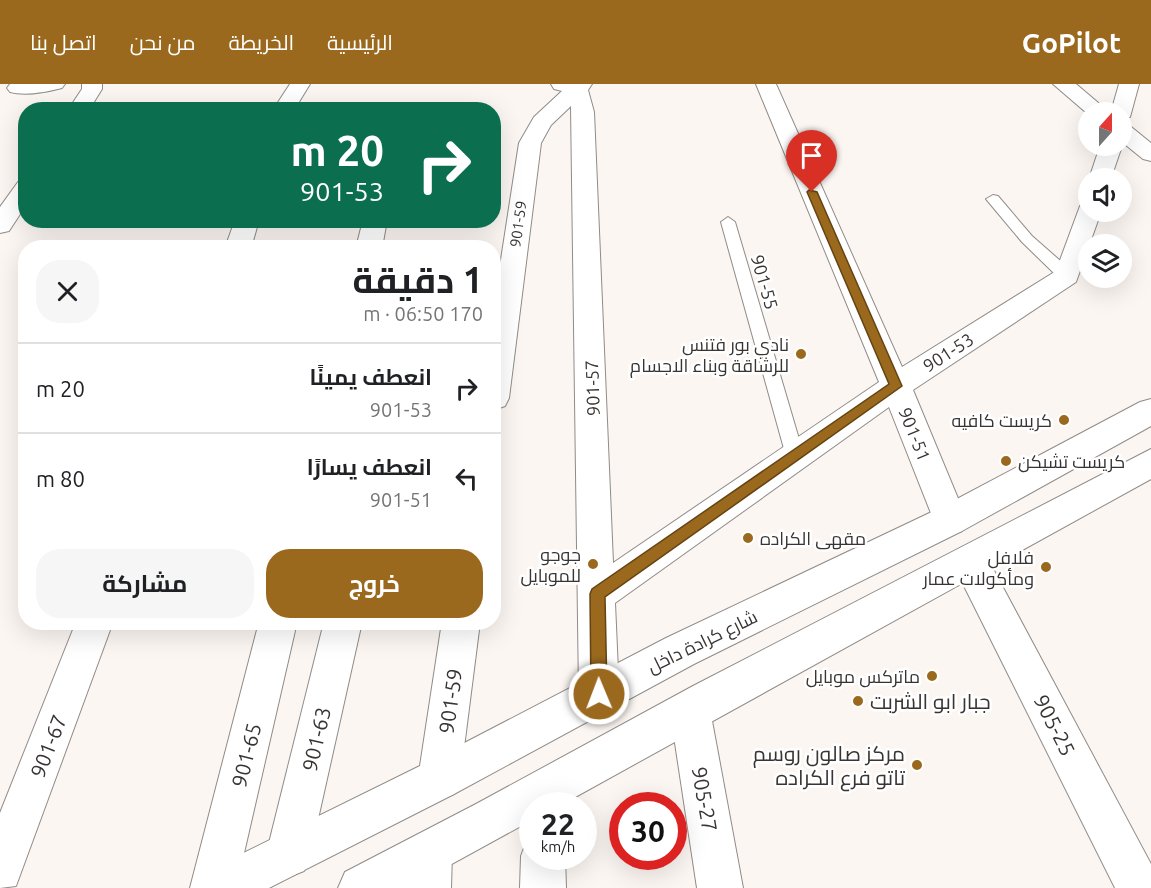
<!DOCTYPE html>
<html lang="ar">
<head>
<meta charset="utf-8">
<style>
	body { margin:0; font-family:Ubuntu,Cairo,sans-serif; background:#f6f6f6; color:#202124; direction:rtl; height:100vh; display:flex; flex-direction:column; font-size:22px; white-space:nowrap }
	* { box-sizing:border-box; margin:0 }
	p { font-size:20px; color:#757577 }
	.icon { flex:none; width:33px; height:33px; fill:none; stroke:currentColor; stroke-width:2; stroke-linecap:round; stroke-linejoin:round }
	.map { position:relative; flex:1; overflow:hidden; direction:ltr }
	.details { position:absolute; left:18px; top:156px; width:483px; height:390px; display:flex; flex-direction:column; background:#fff; border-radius:24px; box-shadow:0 6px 24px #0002; direction:rtl }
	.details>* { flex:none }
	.banner { position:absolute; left:18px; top:18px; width:483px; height:126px; border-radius:24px; box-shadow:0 6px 24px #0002; direction:rtl; background:#0b6e4f; color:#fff; overflow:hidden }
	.needle { width:39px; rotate:21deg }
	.fabs { position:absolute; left:1078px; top:18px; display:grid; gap:12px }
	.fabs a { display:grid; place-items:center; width:54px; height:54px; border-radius:50%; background:#fff; box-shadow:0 6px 24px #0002; font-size:30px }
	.speed { position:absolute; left:519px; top:708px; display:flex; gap:12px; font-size:30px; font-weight:700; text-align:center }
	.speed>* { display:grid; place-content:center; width:78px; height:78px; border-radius:50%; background:#fff; box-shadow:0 6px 24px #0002; line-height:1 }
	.speed small { font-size:15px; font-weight:400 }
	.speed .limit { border:9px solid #d22; background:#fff; color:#111 }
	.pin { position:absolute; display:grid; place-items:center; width:51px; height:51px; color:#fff; margin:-62px -26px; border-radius:50% 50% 50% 0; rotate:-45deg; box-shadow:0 0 6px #0007 }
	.pin .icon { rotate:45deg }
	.me { position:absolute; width:66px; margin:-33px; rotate:359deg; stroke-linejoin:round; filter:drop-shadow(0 0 4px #0008) }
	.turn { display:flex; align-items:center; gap:21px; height:126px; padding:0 18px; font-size:27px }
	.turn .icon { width:78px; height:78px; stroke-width:2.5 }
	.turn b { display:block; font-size:42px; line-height:51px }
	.round { display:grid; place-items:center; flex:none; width:63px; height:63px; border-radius:24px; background:#f6f6f6 }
	.headline { display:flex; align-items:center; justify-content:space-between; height:102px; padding:0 18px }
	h1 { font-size:36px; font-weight:700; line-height:45px }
	.primary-button { display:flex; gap:12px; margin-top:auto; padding:12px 18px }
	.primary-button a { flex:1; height:69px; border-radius:24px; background:#9a691d; color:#fff; font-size:24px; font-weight:700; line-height:69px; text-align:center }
	.primary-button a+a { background:#f6f6f6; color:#202124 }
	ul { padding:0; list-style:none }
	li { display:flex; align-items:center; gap:18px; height:90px; padding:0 18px; border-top:2px solid #e0e0e0 }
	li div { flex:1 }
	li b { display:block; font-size:22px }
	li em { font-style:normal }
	header { display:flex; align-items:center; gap:36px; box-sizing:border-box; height:84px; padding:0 30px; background:#9a691d; color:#fff }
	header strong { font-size:28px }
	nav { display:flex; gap:33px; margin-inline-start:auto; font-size:21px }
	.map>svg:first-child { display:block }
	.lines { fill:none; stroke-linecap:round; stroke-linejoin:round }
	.service-casing { stroke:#908b87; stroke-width:2 }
	.minor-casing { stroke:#908b87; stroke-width:2 }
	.secondary-casing { stroke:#908b87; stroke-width:2 }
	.service { fill:#fff; fill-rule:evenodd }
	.minor { fill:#fff; fill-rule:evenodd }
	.secondary { fill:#fff; fill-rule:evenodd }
	.route { fill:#9a691d; stroke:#644413; stroke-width:1.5 }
	.poi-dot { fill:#9a691d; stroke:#fff; stroke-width:2 }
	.labels { text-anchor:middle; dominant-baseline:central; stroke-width:5; stroke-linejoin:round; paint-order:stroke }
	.far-street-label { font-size:15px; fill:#373433; stroke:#fff }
	.street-label { font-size:18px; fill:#373433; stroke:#fff }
	.poi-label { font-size:18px; fill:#373433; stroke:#fff; text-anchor:end }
	.near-street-label { font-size:21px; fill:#373433; stroke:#fff }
	.near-poi-label { font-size:21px; fill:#373433; stroke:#fff; text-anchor:start }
</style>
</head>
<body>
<header>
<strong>GoPilot</strong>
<nav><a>الرئيسية</a><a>الخريطة</a><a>من نحن</a><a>اتصل بنا</a></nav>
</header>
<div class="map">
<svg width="1151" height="804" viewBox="0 0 1151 804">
	<rect width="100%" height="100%" fill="#fcf6f2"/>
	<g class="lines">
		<defs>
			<g id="service">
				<polygon points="993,111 998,112 1032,152 1073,188 1075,192 1073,196 1061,196 1022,158 986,115"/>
				<polygon points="728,133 735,138 804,372 802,378 795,380 788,378 786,372 721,138"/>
			</g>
			<g id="minor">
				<path d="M 10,0 L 65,0 L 62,4 C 47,8 25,12 10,8 L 7,4 Z"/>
				<polygon points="82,0 102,0 102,5 89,26 68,26 82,5"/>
				<polygon points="290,0 310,0 294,26 273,26"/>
				<polygon points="551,0 592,0 588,6 594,28 613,479 879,298 756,0 776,0 902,283 1056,187 1080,122 1089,119 1089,128 1101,128 1076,198 913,306 967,436 962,447 950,451 938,447 889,323 615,519 619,610 613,624 599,630 585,624 579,610 571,22 551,41 541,59 509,314 505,322 494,326 494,221 519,59 534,33 562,7 554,5"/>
				<polygon points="1053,0 1076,0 1109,28 1089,28 1089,31"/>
				<polygon points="1119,0 1139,0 1130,33 1122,34 1122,28 1111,28"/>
				<polygon points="1122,40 1130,42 1151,59 1151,77 1143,75 1122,58"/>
				<polygon points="1100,62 1122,62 1111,94 1089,95"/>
				<polygon points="26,96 26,121 9,147 0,149 0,123 18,98"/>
				<polygon points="235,136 259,136 251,164 225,164"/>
				<polygon points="363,136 387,136 382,164 356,164"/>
				<polygon points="970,462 983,466 1151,780 1151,804 1115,804 952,478 957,466"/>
				<polygon points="76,538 113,538 16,802 0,804 0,729"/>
				<polygon points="259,538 297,538 236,804 190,804"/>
				<polygon points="324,538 362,538 310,771 304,787 288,793 272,787 266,771"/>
				<polygon points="442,538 480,538 460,695 454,710 439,716 424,710 418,695"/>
				<polygon points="690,606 704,612 710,626 743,804 697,804 670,626 676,612"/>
				<polygon points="430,747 446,753 452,769 451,804 405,804 408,769 414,753"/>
				<polygon points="532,754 532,772 565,772 566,804 520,804 521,772 527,756"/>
			</g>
			<g id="secondary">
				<polygon points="1151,315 1151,342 962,447 694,580 454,710 269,804 198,804 205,788 424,680 666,554 938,425 1140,318"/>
				<polygon points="1151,365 1151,395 559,722 532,722 532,736 408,804 338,804 345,788 476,720 693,602"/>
			</g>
		</defs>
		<use href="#service" class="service-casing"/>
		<use href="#minor" class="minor-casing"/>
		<use href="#secondary" class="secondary-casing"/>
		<use href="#service" class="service"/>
		<use href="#minor" class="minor"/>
		<use href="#secondary" class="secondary"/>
	</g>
	<polygon class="route" points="809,106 817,108 902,302 605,513 607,610 605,616 599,618 593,616 591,610 590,510 592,505 889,300 807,108"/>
	<g class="poi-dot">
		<circle cx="801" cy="270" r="6"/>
		<circle cx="1064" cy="336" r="6"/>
		<circle cx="1006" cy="377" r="6"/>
		<circle cx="748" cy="454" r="6"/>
		<circle cx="593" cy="480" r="6"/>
		<circle cx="1046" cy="483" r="6"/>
		<circle cx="932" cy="592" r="6"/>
		<circle cx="858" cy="617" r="6"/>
		<circle cx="917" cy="681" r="6"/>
	</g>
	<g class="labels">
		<g class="far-street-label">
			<text transform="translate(518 140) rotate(-82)">901-59</text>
		</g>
		<g class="street-label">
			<text transform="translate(765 198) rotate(74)">901-55</text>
			<text transform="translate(948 268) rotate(-33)">901-53</text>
			<text transform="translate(592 304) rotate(-92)">901-57</text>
			<text transform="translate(915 350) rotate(68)">901-51</text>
			<text transform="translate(702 557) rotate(-26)">شارع كرادة داخل</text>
		</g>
		<g class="poi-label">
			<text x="789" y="260">نادي بور فتنس<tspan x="789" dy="21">للرشاقة وبناء الاجسام</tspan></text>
			<text x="1052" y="336">كريست كافيه</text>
			<text x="1018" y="377" text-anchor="start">كريست تشيكن</text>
			<text x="760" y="454" text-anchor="start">مقهى الكراده</text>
			<text x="581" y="470">جوجو<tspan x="581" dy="21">للموبايل</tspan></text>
			<text x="1034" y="473">فلافل<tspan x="1034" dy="21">ومأكولات عمار</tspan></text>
			<text x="920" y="592">ماتركس موبايل</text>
		</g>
		<g class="near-street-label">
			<text transform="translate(450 617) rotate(-82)">901-59</text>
			<text transform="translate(1055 641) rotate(63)">905-25</text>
			<text transform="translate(316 655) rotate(-77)">901-63</text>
			<text transform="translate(48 662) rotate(-69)">901-67</text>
			<text transform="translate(246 671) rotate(-76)">901-65</text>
			<text transform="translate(705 715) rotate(80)">905-27</text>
		</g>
		<g class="near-poi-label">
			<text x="870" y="617">جبار ابو الشربت</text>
			<text x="905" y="669" text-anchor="end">مركز صالون روسم<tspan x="905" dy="24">تاتو فرع الكراده</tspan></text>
		</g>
	</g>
</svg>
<div class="fabs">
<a><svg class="needle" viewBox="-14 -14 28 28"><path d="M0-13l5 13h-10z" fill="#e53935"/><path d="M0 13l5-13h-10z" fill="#757577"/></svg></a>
<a><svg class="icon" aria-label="sound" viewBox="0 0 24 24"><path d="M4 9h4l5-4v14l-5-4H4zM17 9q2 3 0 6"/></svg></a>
<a><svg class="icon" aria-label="layers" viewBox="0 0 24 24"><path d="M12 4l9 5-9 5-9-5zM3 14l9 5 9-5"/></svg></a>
</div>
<div class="speed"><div>22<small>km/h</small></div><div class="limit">30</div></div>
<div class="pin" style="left:812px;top:108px;background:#d93025"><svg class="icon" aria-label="arrive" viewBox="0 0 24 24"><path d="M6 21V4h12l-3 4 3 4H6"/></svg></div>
<svg class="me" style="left:599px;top:610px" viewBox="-20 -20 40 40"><circle r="17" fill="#9a691d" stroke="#fff" stroke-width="3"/><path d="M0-11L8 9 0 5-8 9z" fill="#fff"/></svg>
<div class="banner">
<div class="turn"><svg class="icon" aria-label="right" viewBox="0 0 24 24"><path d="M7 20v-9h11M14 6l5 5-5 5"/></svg><div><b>20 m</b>901-53</div></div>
</div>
<section class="details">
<div class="headline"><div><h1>1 دقيقة</h1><p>170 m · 06:50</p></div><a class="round"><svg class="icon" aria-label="close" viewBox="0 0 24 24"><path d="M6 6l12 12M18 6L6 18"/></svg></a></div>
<ul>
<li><svg class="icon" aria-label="right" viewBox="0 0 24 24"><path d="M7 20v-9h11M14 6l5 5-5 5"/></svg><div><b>انعطف يمينًا</b><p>901-53</p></div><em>20 m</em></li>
<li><svg class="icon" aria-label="left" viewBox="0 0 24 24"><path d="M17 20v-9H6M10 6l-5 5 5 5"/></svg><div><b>انعطف يسارًا</b><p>901-51</p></div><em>80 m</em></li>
</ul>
<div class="primary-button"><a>خروج</a><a>مشاركة</a></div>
</section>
</div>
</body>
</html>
